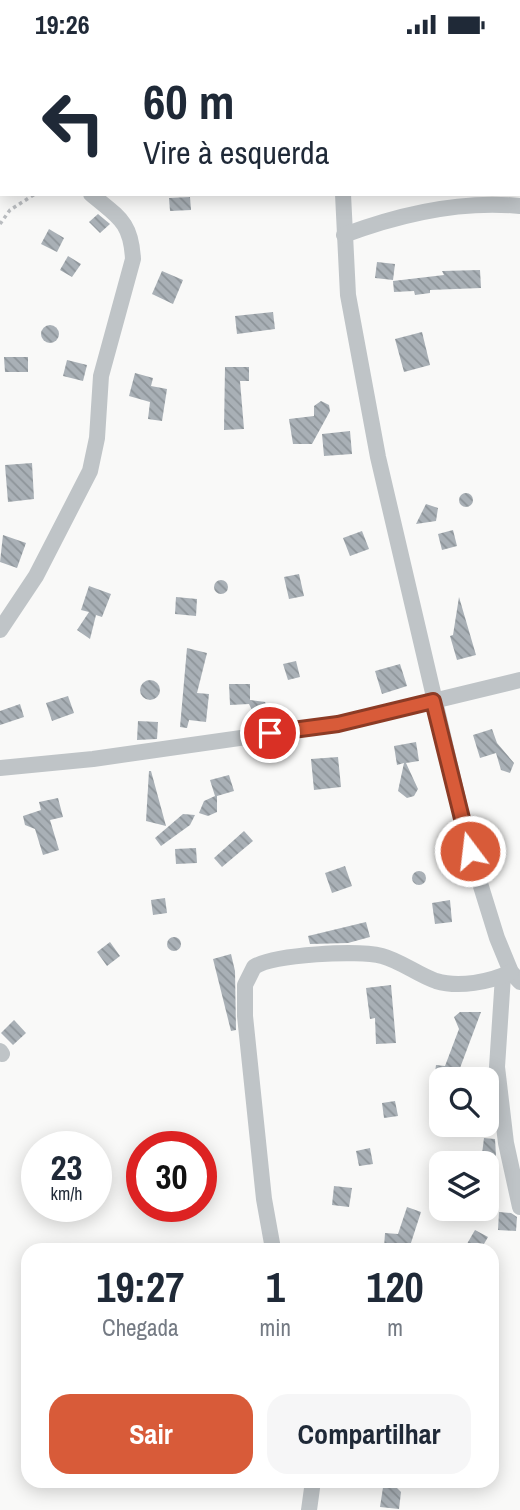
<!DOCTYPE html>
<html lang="pt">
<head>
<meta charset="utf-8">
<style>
	body { margin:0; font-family:"Archivo Narrow",sans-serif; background:#f6f6f7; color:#1f2937; height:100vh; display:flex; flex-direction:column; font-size:26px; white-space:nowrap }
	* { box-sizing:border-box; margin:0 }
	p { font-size:23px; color:#747a83 }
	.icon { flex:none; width:38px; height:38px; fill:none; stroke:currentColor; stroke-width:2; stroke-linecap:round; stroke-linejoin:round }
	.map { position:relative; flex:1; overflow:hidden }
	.sheet { position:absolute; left:21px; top:1194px; width:478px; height:245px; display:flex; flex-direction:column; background:#fff; border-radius:21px; box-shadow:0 4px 18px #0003 }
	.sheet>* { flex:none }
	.hud { position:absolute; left:0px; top:0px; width:522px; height:147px; box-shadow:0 4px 18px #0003; background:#fff; color:#1f2937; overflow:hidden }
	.controls { position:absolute; left:429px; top:1018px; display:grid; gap:14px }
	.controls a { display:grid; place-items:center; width:70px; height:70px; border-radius:14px; background:#fff; box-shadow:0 4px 18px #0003; font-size:35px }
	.speed { position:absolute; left:21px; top:1082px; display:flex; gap:14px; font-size:35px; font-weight:700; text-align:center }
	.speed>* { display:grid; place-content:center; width:91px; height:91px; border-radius:50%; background:#fff; box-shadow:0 4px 18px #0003; line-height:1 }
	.speed small { font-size:18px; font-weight:400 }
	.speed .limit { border:10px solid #d22; background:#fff; color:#111 }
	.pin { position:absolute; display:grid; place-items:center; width:60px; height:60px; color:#fff; margin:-30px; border:4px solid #fff; border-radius:50%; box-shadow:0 2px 7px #0007 }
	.me { position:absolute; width:77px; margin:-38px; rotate:345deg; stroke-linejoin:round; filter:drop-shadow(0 0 5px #0008) }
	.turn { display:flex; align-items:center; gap:24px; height:147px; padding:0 28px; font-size:32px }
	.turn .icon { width:91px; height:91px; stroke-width:2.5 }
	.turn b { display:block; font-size:49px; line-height:60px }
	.eta { display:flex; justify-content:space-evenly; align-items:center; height:119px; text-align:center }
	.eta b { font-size:42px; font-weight:800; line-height:49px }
	.cta { display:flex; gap:14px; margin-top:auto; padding:14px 28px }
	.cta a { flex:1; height:80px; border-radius:21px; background:#d85b39; color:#fff; font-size:28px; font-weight:800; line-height:80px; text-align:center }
	.cta a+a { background:#f6f6f7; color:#1f2937 }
	.status { display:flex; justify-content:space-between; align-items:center; height:49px; padding:0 35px; background:#fff; direction:ltr }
	.status svg { height:19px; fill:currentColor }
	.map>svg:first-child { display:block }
	.building { fill:url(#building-back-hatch) }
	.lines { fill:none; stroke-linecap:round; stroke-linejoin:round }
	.path { stroke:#babdc0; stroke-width:3.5; stroke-dasharray:3.5 3.5; stroke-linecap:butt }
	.minor { stroke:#bfc4c7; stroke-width:16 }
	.route-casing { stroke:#8c3b25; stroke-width:18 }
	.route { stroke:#d85b39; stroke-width:12 }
</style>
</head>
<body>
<div class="status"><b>19:26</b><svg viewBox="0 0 49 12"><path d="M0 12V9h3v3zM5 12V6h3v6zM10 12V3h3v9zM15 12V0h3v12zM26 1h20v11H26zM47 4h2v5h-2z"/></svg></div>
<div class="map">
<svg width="520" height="1461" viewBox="0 0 520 1461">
	<defs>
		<pattern id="building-back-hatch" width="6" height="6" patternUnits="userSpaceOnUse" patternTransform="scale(1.75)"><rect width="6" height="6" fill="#a9b0b6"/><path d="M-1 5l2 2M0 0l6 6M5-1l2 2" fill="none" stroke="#8d9499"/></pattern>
	</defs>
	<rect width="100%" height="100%" fill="#f9f9f8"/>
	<g class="building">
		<polygon points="190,148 191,161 170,162 169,149"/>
		<polygon points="98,165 110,175 100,184 89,173"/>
		<polygon points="49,180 64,189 57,203 41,195"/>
		<polygon points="68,207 81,215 72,228 60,221"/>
		<polygon points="377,213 395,215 393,231 375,229"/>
		<polygon points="480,221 481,239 430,241 430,244 415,246 414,242 394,243 393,232 444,226 442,222"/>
		<polygon points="162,222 183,231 173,255 152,245"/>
		<polygon points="273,263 275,280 237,285 235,267"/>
		<circle cx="50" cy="285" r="9"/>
		<polygon points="422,283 430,316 404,323 395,290"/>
		<polygon points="4,308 28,308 28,323 5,323"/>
		<polygon points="67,311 87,316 83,332 63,327"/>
		<polygon points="225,318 249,318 249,332 240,332 244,380 224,381"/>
		<polygon points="135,324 153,329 151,337 167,340 162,372 148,370 150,353 129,347"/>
		<polygon points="321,352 329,356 330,362 312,395 293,395 289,370 314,367 314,357"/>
		<polygon points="350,382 352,405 324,407 322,385"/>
		<polygon points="32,414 34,450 8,453 5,416"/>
		<circle cx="466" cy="451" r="7"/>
		<polygon points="426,455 438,459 436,472 416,475"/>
		<polygon points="453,481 457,497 442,501 438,485"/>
		<polygon points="362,482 369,500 350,507 343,489"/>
		<polygon points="3,486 26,494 17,519 0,513"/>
		<polygon points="299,525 304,547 289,550 284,528"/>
		<circle cx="221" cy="538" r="7"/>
		<polygon points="89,537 111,545 102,568 96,566 90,590 77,581 89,563 81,561"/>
		<polygon points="176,548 197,550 196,567 175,565"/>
		<polygon points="459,548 476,606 457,611 450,587 453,586"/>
		<polygon points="187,599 207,604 197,644 209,645 206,673 189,671 187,679 180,678"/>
		<polygon points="296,612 300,628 288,631 283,615"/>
		<polygon points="400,615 407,637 382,645 375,622"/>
		<circle cx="150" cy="641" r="10"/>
		<polygon points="229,635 250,635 250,651 265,653 268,659 266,665 261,668 255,667 249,655 230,656"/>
		<polygon points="68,647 74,664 52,672 46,654"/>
		<polygon points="20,655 24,668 0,676 0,662"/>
		<polygon points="138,672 158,673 157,690 137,691"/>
		<polygon points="492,680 497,694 514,714 510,724 501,721 496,704 480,709 473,686"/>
		<polygon points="416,693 419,712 406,714 418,740 414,747 407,749 398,742 404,714 397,716 394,697"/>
		<polygon points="338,708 341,738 314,741 311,710"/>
		<polygon points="149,722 151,722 166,777 146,772"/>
		<polygon points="229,726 234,742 217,747 217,763 208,767 199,764 204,752 215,747 210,731"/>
		<polygon points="58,749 63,768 50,771 59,801 43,806 35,780 25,776 23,767 41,761 39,753"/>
		<polygon points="183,765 195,766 190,776 161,797 155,789"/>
		<polygon points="244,782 253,792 222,818 214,809"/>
		<polygon points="196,799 197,814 176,815 175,800"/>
		<polygon points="345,817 352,837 332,844 325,824"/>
		<circle cx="419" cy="829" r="7"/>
		<polygon points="165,849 167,864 153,866 151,851"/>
		<polygon points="450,851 452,873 435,875 432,854"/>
		<polygon points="366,873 370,888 348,894 310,895 308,887"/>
		<circle cx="174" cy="895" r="7"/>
		<polygon points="110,893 120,907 107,917 97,903"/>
		<polygon points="231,905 235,922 236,981 231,982 213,910"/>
		<polygon points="391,936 396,994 376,995 375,969 370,970 366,939"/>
		<polygon points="460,963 481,963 460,1019 481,1023 481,1031 434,1031 436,1016 445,1017 459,980 454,968"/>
		<polygon points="14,971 26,984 13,996 1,984"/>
		<polygon points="395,1052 398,1067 384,1069 382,1054"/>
		<polygon points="484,1089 495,1090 496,1107 482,1105"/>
		<polygon points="370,1099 373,1115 359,1117 356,1102"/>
		<polygon points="334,1137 352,1139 349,1158 332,1156"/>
		<polygon points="407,1158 421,1163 409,1200 384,1199 385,1184 398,1185"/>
		<polygon points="499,1163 511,1164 517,1168 516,1182 498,1181"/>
		<polygon points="475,1181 488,1188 481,1200 464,1200"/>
		<polygon points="384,1432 390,1432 401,1443 399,1460 380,1458"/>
	</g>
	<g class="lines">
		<polyline class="path" points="0,175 10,161 35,145"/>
		<g class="minor">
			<polyline points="342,0 342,2"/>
			<polyline points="94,2 94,0"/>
			<polyline points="0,137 2,138"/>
			<polyline points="343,145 348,246 378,408 470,802 497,889 511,923 520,933"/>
			<path d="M 344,186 C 400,165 460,151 520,157"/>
			<path d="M 0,581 L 36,527 L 90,422 L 97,389 L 101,327 L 133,210 C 131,172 118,168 91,145"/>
			<polyline points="0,719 93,710 338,675 520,631"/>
			<polyline points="503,927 497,1018 506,1094 520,1158"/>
			<polyline points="0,1002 2,1005"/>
			<path d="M 273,1200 L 264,1150 L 245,967 L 245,936 L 254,918 C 274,905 358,901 382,907 C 401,912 418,926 436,932 C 459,939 490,933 511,923"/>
			<polyline points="309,1461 313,1432"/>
		</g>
	</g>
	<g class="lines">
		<defs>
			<polyline id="route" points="270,684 338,675 433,652 470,802"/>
		</defs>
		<use href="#route" class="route-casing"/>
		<use href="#route" class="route"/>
	</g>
</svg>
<div class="controls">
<a><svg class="icon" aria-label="search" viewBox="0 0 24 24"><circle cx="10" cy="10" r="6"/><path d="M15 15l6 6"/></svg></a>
<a><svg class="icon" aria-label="layers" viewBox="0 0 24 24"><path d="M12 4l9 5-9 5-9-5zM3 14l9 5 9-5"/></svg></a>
</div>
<div class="speed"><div>23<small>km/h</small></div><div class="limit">30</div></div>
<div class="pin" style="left:270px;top:684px;background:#d93025"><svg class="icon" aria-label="arrive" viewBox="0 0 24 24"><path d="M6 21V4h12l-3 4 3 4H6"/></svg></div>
<svg class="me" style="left:470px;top:802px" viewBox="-20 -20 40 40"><circle r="17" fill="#d85b39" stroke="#fff" stroke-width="3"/><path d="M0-11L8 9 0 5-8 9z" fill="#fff"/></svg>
<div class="hud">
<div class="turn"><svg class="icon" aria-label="left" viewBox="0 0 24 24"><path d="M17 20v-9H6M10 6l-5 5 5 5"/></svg><div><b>60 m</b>Vire à esquerda</div></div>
</div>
<section class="sheet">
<div class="eta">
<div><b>19:27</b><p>Chegada</p></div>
<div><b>1</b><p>min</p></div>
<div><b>120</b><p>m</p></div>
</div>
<div class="cta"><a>Sair</a><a>Compartilhar</a></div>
</section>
</div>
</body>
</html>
